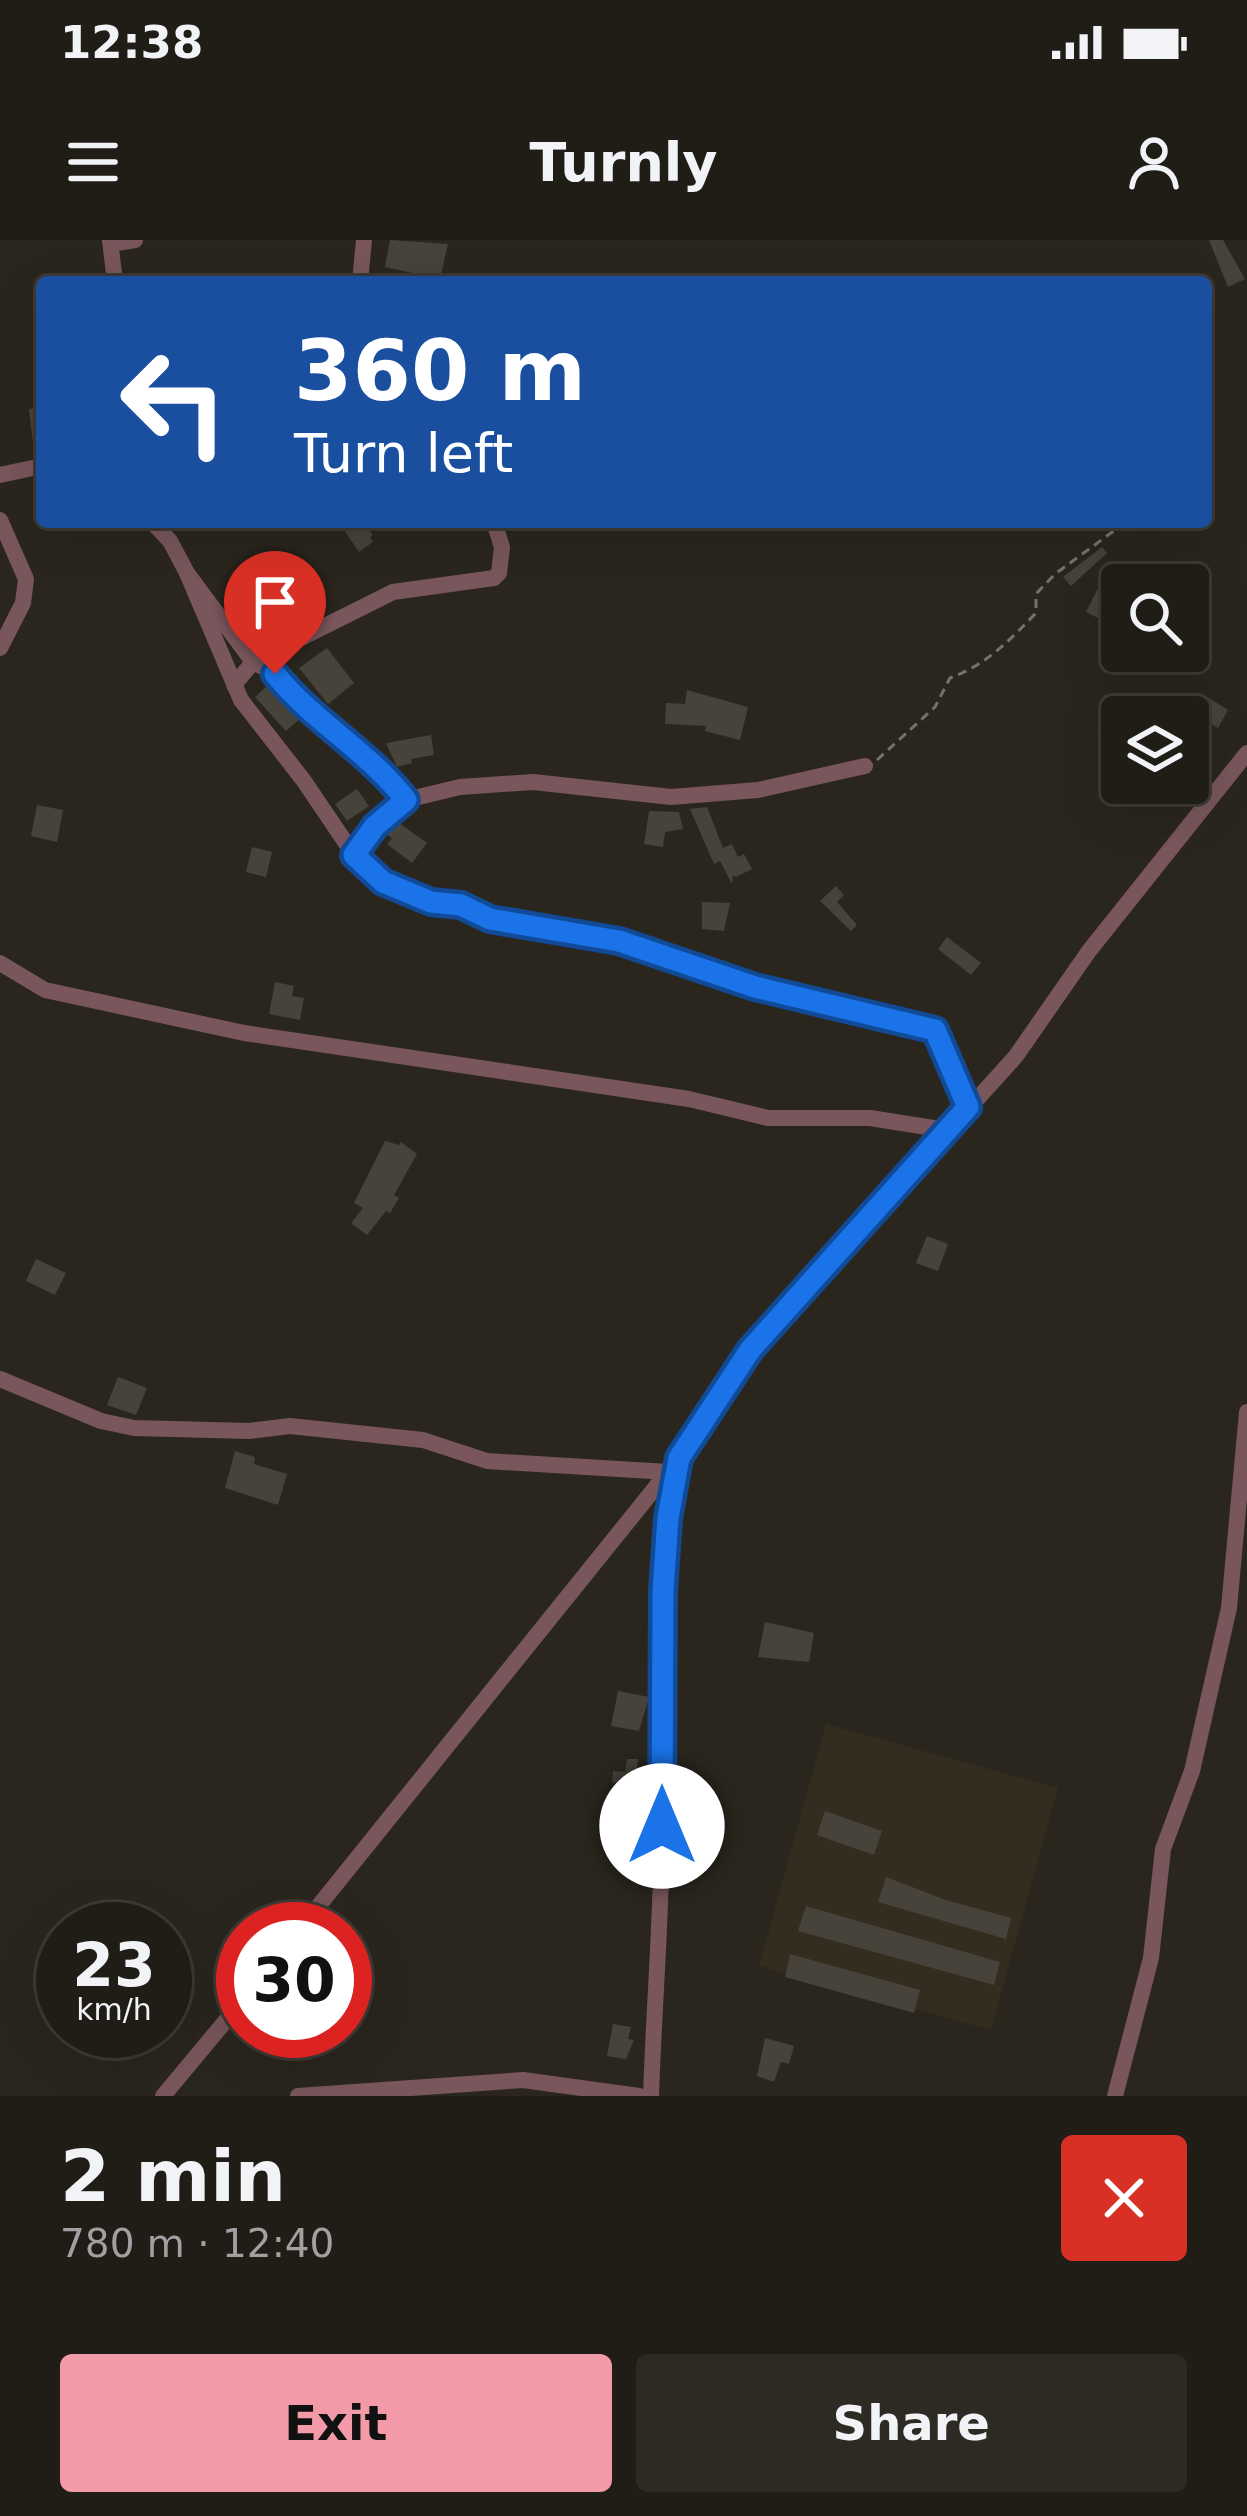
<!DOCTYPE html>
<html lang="en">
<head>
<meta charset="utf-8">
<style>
	body { margin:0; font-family:"DejaVu Sans",sans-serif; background:#2d2923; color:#f1f3f6; height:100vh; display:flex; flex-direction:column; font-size:45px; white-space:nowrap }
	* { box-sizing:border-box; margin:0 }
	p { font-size:39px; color:#a2a1a1 }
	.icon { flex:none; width:66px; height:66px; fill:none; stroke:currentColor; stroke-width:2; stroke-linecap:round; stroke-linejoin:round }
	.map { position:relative; height:1856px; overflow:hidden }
	.panel { display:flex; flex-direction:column; background:#201c16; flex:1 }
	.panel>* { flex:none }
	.top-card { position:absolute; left:36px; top:36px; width:1176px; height:252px; border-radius:12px; box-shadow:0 12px 48px #0002,0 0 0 3px #3d3a35; background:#1a4fa0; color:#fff; overflow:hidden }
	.tools { position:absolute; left:1101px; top:324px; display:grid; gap:24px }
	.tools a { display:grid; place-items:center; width:108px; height:108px; border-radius:12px; background:#201c16; box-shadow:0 12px 48px #0002,0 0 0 3px #3d3a35; font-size:60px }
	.speed { position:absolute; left:36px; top:1662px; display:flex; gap:24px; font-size:60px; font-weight:700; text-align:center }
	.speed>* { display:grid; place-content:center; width:156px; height:156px; border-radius:50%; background:#201c16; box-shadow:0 12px 48px #0002,0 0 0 3px #3d3a35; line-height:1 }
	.speed small { font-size:30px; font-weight:400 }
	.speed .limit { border:18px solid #d22; background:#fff; color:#111 }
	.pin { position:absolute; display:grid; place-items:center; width:102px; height:102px; color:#fff; margin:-123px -51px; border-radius:50% 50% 50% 0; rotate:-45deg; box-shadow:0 0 12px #0007 }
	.pin .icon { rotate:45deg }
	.me { position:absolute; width:132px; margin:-66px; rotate:0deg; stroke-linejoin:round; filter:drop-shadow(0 0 9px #0008) }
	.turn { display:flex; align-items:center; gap:42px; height:252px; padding:0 60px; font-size:54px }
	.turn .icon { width:156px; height:156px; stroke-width:2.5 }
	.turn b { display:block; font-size:84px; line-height:102px }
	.round { display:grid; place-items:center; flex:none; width:126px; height:126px; border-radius:12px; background:#2d2923 }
	.headline { display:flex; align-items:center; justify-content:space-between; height:204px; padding:0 60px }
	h1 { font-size:72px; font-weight:600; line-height:90px }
	.cta { display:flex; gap:24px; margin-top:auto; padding:24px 60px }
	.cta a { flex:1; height:138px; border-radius:12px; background:#f39aa8; color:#111; font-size:48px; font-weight:600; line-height:138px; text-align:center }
	.cta a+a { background:#2d2923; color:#f1f3f6 }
	.status { display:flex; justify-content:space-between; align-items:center; height:84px; padding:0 60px; background:#201c16; direction:ltr }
	.status svg { height:33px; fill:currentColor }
	header { display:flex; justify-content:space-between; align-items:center; height:156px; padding:0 60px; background:#201c16; font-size:54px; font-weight:600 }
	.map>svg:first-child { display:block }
	.built { fill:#332d1f }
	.building { fill:#47433b }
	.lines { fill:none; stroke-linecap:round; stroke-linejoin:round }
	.path { stroke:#76726b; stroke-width:3; stroke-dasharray:9 6; stroke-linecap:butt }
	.street { stroke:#78565b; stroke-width:16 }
	.route-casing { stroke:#114b97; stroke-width:30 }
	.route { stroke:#1a73e8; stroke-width:21 }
</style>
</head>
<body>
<div class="status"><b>12:38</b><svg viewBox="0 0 49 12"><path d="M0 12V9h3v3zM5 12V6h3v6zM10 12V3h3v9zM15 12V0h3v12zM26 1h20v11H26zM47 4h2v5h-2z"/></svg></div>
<header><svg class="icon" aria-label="menu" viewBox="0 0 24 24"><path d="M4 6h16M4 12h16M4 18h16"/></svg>Turnly<svg class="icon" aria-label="person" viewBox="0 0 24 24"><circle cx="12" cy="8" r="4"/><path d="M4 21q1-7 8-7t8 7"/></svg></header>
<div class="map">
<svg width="1247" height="1856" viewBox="0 0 1247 1856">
	<rect width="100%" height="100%" fill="#2a261e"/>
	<polygon class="built" points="826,1484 1058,1548 991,1790 759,1726"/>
	<g class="building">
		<polygon points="390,0 448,4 440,39 385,27"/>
		<polygon points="1209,0 1223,0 1245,39 1228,47"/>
		<polygon points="42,167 42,212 34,212 29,169"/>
		<polygon points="349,282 363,282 373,295 370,297 373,302 359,312 342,287"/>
		<polygon points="1102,307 1107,313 1071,346 1063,337"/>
		<polygon points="1097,350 1115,359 1104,381 1086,372"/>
		<polygon points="327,408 354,443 328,464 299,428"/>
		<polygon points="268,445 299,480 286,491 255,457"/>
		<polygon points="687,450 748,467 740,500 705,491 706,486 665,484 666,463 685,464"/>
		<polygon points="1209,458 1228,470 1218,488 1198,476"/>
		<polygon points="431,495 434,515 411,519 412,523 397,527 386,503"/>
		<polygon points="357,549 369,566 347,581 335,564"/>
		<polygon points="37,565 63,570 57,602 31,596"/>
		<polygon points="707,567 723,608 732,604 738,617 744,614 752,629 736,637 733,635 732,644 720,621 714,624 690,569"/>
		<polygon points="649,571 679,572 683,589 665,592 663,607 644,604"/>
		<polygon points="399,583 427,603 412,623 387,604 392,598 386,594"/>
		<polygon points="252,607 272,612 266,637 246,632"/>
		<polygon points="836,646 844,655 837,662 857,685 851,691 820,661"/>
		<polygon points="702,662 730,663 724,691 702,689"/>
		<polygon points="947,697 981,723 971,735 938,709"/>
		<polygon points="275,742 294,746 292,756 304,758 300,780 269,774"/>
		<polygon points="385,901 399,905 401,902 417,914 394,955 399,958 390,973 386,971 367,995 351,983 363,968 354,963"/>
		<polygon points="927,996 948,1004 938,1031 916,1023"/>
		<polygon points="36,1019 66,1033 55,1055 26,1041"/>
		<polygon points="118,1137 147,1148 136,1175 107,1165"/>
		<polygon points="235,1211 255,1217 254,1224 287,1234 278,1265 225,1248"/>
		<polygon points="765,1382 814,1393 809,1422 758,1417"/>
		<polygon points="618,1451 649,1457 639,1491 611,1486"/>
		<polygon points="627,1519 638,1519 634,1566 622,1565 624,1544 612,1543 613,1531 625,1532"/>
		<polygon points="825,1571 882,1591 874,1615 817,1595"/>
		<polygon points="886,1637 946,1660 1011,1678 1006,1699 878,1662"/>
		<polygon points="806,1666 1000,1722 994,1745 798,1691"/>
		<polygon points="790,1714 920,1750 914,1773 785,1737"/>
		<polygon points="613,1784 631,1787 628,1799 634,1800 626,1819 607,1816"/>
		<polygon points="765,1798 794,1806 789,1824 781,1822 774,1842 757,1836"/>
	</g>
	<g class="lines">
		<path class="path" d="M 877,520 L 935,467 L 950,438 C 986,425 1009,401 1036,373 L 1036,354 L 1055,334 L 1126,282"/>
		<g class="street">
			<polyline points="110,0 115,42"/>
			<polyline points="111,4 135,0"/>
			<polyline points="360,42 364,0"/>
			<polyline points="0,235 42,226"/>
			<polyline points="0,280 26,339 23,363 0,408"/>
			<polyline points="152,282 170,301 187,333 253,422 275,433 297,462 381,527 406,560"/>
			<polyline points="187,333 241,460 304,541 354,615 383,642 431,662 461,665 490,679 619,701 755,747 936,790 967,867"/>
			<polyline points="234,445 253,422 393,352 494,338 499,333 502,307 494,282"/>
			<polyline points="354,615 375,587 406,560 460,547 533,542 671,557 758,550 865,526"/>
			<polyline points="0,723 45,750 244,793 689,859 768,878 870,878 946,890"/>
			<polyline points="0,1139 101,1181 134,1188 249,1191 290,1186 423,1200 487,1221 668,1232"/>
			<polyline points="300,1689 692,1202 750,1110 1016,816 1089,711 1247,513"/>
			<polyline points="163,1856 243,1760"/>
			<polyline points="298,1856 523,1840 639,1856"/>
			<path d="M 651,1856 C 654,1764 662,1672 662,1580 C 662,1461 656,1340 678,1222"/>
			<polyline points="1115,1856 1151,1718 1163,1609 1192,1531 1229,1368 1247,1172"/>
		</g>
	</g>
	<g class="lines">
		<defs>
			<path id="route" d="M 275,434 C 314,482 368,511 406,560 L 375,586 L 354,615 L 383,642 L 431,662 L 461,665 L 490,679 L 619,701 L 755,747 L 935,790 L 968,867 L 750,1110 L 679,1218 L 668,1278 L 663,1351 L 662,1586"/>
		</defs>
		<use href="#route" class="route-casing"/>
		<use href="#route" class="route"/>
	</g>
</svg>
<div class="tools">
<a><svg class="icon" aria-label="search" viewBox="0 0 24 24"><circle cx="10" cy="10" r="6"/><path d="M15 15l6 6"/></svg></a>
<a><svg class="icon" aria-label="layers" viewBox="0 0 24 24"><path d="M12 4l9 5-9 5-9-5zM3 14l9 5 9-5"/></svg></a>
</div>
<div class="speed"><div>23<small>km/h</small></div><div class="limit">30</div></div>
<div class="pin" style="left:275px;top:434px;background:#d93025"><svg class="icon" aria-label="arrive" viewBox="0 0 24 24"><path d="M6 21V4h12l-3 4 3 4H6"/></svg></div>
<svg class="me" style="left:662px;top:1586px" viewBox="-20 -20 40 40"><circle r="19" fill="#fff"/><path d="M0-13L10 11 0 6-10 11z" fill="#1a73e8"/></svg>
<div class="top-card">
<div class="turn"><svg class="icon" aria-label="left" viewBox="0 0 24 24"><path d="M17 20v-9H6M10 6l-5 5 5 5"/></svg><div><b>360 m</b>Turn left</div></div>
</div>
</div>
<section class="panel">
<div class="headline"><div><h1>2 min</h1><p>780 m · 12:40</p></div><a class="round" style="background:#d93025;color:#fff"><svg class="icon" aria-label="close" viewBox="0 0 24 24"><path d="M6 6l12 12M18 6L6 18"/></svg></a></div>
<div class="cta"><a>Exit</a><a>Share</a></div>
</section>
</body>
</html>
